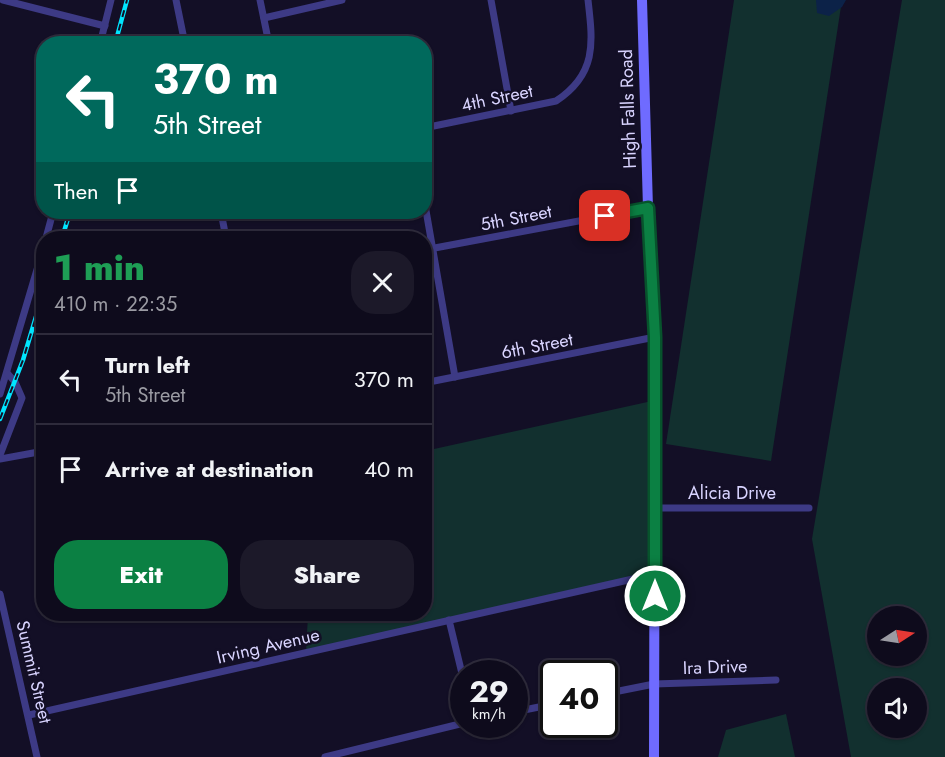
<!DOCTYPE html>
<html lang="en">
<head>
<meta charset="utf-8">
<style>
	body { margin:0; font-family:Jost,sans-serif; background:#1c1929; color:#f1f3f6; height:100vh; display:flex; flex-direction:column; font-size:22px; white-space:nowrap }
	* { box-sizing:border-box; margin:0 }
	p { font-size:20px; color:#9b9ba3 }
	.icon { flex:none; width:33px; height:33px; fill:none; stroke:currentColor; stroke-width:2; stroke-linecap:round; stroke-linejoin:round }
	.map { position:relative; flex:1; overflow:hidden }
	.drawer { position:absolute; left:36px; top:231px; width:396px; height:390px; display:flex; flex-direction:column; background:#0e0b1c; border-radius:24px; box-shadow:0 2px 4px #0004,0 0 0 2px #2e2b3b }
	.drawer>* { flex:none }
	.hud { position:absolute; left:36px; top:36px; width:396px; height:183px; border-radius:24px; box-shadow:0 2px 4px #0004,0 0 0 2px #2e2b3b; background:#00695c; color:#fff; overflow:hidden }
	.needle { width:39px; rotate:78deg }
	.buttons { position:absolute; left:867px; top:606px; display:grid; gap:12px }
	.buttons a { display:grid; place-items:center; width:60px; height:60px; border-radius:50%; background:#0e0b1c; box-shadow:0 2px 4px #0004,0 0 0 2px #2e2b3b; font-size:30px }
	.speed { position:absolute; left:450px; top:660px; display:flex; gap:12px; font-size:30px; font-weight:700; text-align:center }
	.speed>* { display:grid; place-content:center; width:78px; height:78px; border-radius:50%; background:#0e0b1c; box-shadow:0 2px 4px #0004,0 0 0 2px #2e2b3b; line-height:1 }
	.speed small { font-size:15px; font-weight:400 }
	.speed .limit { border:3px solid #111; border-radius:9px; background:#fff; color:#111 }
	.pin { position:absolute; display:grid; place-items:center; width:51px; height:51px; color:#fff; margin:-26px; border-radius:12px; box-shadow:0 3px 9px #0006 }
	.me { position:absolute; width:66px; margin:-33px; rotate:0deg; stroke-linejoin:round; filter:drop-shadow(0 0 4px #0008) }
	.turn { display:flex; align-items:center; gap:21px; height:126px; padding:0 18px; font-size:27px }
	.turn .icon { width:78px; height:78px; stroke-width:2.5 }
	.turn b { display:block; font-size:42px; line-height:51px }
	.then { display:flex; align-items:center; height:57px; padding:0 18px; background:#0003; gap:12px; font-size:22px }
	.round { display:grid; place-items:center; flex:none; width:63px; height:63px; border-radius:24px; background:#1c1929 }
	.summary { display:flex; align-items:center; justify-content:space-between; height:102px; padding:0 18px }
	h1 { font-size:36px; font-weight:800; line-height:45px; color:#1e9e55 }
	.cta { display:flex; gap:12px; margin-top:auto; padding:12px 18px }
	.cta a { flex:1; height:69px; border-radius:24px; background:#0b8043; color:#fff; font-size:24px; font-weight:800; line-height:69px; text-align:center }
	.cta a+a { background:#1c1929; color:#f1f3f6 }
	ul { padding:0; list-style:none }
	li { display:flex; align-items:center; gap:18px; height:90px; padding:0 18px; border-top:2px solid #2e2b3b }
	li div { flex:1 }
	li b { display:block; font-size:22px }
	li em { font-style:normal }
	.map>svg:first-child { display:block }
	.green { fill:#12302f; fill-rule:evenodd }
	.water { fill:#0c2248 }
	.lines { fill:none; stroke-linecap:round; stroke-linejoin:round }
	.street { stroke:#3d3a85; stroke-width:7 }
	.secondary { stroke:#6f6bff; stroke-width:10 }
	.rail-casing { stroke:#00e5ff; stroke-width:4.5 }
	.rail { stroke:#130f26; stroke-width:2; stroke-dasharray:7; stroke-linecap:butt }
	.route-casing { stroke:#07532c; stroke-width:15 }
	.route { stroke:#0b8043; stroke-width:10 }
	.labels { text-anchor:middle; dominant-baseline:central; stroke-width:5; stroke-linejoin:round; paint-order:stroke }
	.street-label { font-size:18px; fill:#d9d4ff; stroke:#130f26 }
</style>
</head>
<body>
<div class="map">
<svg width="945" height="757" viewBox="0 0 945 757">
	<rect width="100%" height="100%" fill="#130f26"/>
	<g class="green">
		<polygon points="734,0 842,0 771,461 666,444"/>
		<path d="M 902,0 L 945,0 L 945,757 L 851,757 L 812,539 ZM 878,616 L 916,616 L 916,656 L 878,656 ZM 878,688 L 916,688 L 916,728 L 878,728 Z"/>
		<polygon points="652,401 652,574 306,653 308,614 424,614 425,451"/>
		<polygon points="786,714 795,757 718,757 726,730"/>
	</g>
	<polygon class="water" points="816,0 846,0 842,7 829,16 817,13"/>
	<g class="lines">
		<g class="street">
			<polyline points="3,0 105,26"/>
			<polyline points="176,0 185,44"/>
			<polyline points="260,0 269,44"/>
			<polyline points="491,0 511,111"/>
			<polyline points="264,18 342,0"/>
			<polyline points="100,44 111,0"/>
			<path d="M 424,128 L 556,101 C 597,74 593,43 588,0"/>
			<polyline points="424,199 455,377"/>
			<polyline points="221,212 226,238"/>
			<polyline points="46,238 53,212"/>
			<polyline points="424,250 648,208"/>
			<polyline points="424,383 655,337"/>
			<polyline points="0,394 44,246"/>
			<polyline points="0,455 22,398 15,382 8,374"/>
			<polyline points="0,459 44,451"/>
			<polyline points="655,508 809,508"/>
			<polyline points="0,594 37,757"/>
			<polyline points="449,620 464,682"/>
			<polyline points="604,694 654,684 776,680"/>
			<polyline points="514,712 554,704"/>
			<polyline points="29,715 655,574"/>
			<polyline points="325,757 464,723"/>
		</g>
		<polyline class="secondary" points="642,0 648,208 655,337 654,757"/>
		<defs>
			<g id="rail">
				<polyline points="115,44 127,0"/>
				<polyline points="62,238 70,212"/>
				<polyline points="0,419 23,360 44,290"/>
			</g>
		</defs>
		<use href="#rail" class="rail-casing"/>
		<use href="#rail" class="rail"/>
	</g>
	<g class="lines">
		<defs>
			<polyline id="route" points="605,216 648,208 655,337 655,596"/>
		</defs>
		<use href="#route" class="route-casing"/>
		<use href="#route" class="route"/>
	</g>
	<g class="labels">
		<g class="street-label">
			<text transform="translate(497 98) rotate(-12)">4th Street</text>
			<text transform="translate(628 109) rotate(-92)">High Falls Road</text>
			<text transform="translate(516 218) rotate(-11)">5th Street</text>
			<text transform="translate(537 346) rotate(-11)">6th Street</text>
			<text x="732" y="493">Alicia Drive</text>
			<text transform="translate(268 646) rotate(-13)">Irving Avenue</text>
			<text transform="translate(715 667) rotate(-2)">Ira Drive</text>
			<text transform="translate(34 672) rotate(77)">Summit Street</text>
		</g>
	</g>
</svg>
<div class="buttons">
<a><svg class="needle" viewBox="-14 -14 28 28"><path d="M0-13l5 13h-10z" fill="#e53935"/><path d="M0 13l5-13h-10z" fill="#9b9ba3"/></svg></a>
<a><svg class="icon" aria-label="sound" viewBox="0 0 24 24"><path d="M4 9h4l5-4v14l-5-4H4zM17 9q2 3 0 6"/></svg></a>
</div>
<div class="speed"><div>29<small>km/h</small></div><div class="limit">40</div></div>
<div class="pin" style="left:605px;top:216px;background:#d93025"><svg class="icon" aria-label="arrive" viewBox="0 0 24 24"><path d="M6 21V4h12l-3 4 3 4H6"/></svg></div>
<svg class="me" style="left:655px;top:596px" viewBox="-20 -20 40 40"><circle r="17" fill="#0b8043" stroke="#fff" stroke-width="3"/><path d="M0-11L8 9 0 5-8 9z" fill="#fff"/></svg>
<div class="hud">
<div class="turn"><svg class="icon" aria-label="left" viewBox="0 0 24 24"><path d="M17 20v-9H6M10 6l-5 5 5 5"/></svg><div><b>370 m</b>5th Street</div></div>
<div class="then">Then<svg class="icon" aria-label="arrive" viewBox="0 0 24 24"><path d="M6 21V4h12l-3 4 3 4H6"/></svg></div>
</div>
<section class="drawer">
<div class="summary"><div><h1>1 min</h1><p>410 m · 22:35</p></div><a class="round"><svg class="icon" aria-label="close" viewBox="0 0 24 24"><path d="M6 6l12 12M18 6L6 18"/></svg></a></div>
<ul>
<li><svg class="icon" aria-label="left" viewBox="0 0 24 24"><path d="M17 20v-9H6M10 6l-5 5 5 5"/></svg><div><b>Turn left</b><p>5th Street</p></div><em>370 m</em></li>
<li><svg class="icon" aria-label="arrive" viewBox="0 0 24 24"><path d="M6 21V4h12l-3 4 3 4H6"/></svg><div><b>Arrive at destination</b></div><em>40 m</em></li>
</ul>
<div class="cta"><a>Exit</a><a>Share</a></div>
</section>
</div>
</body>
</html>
